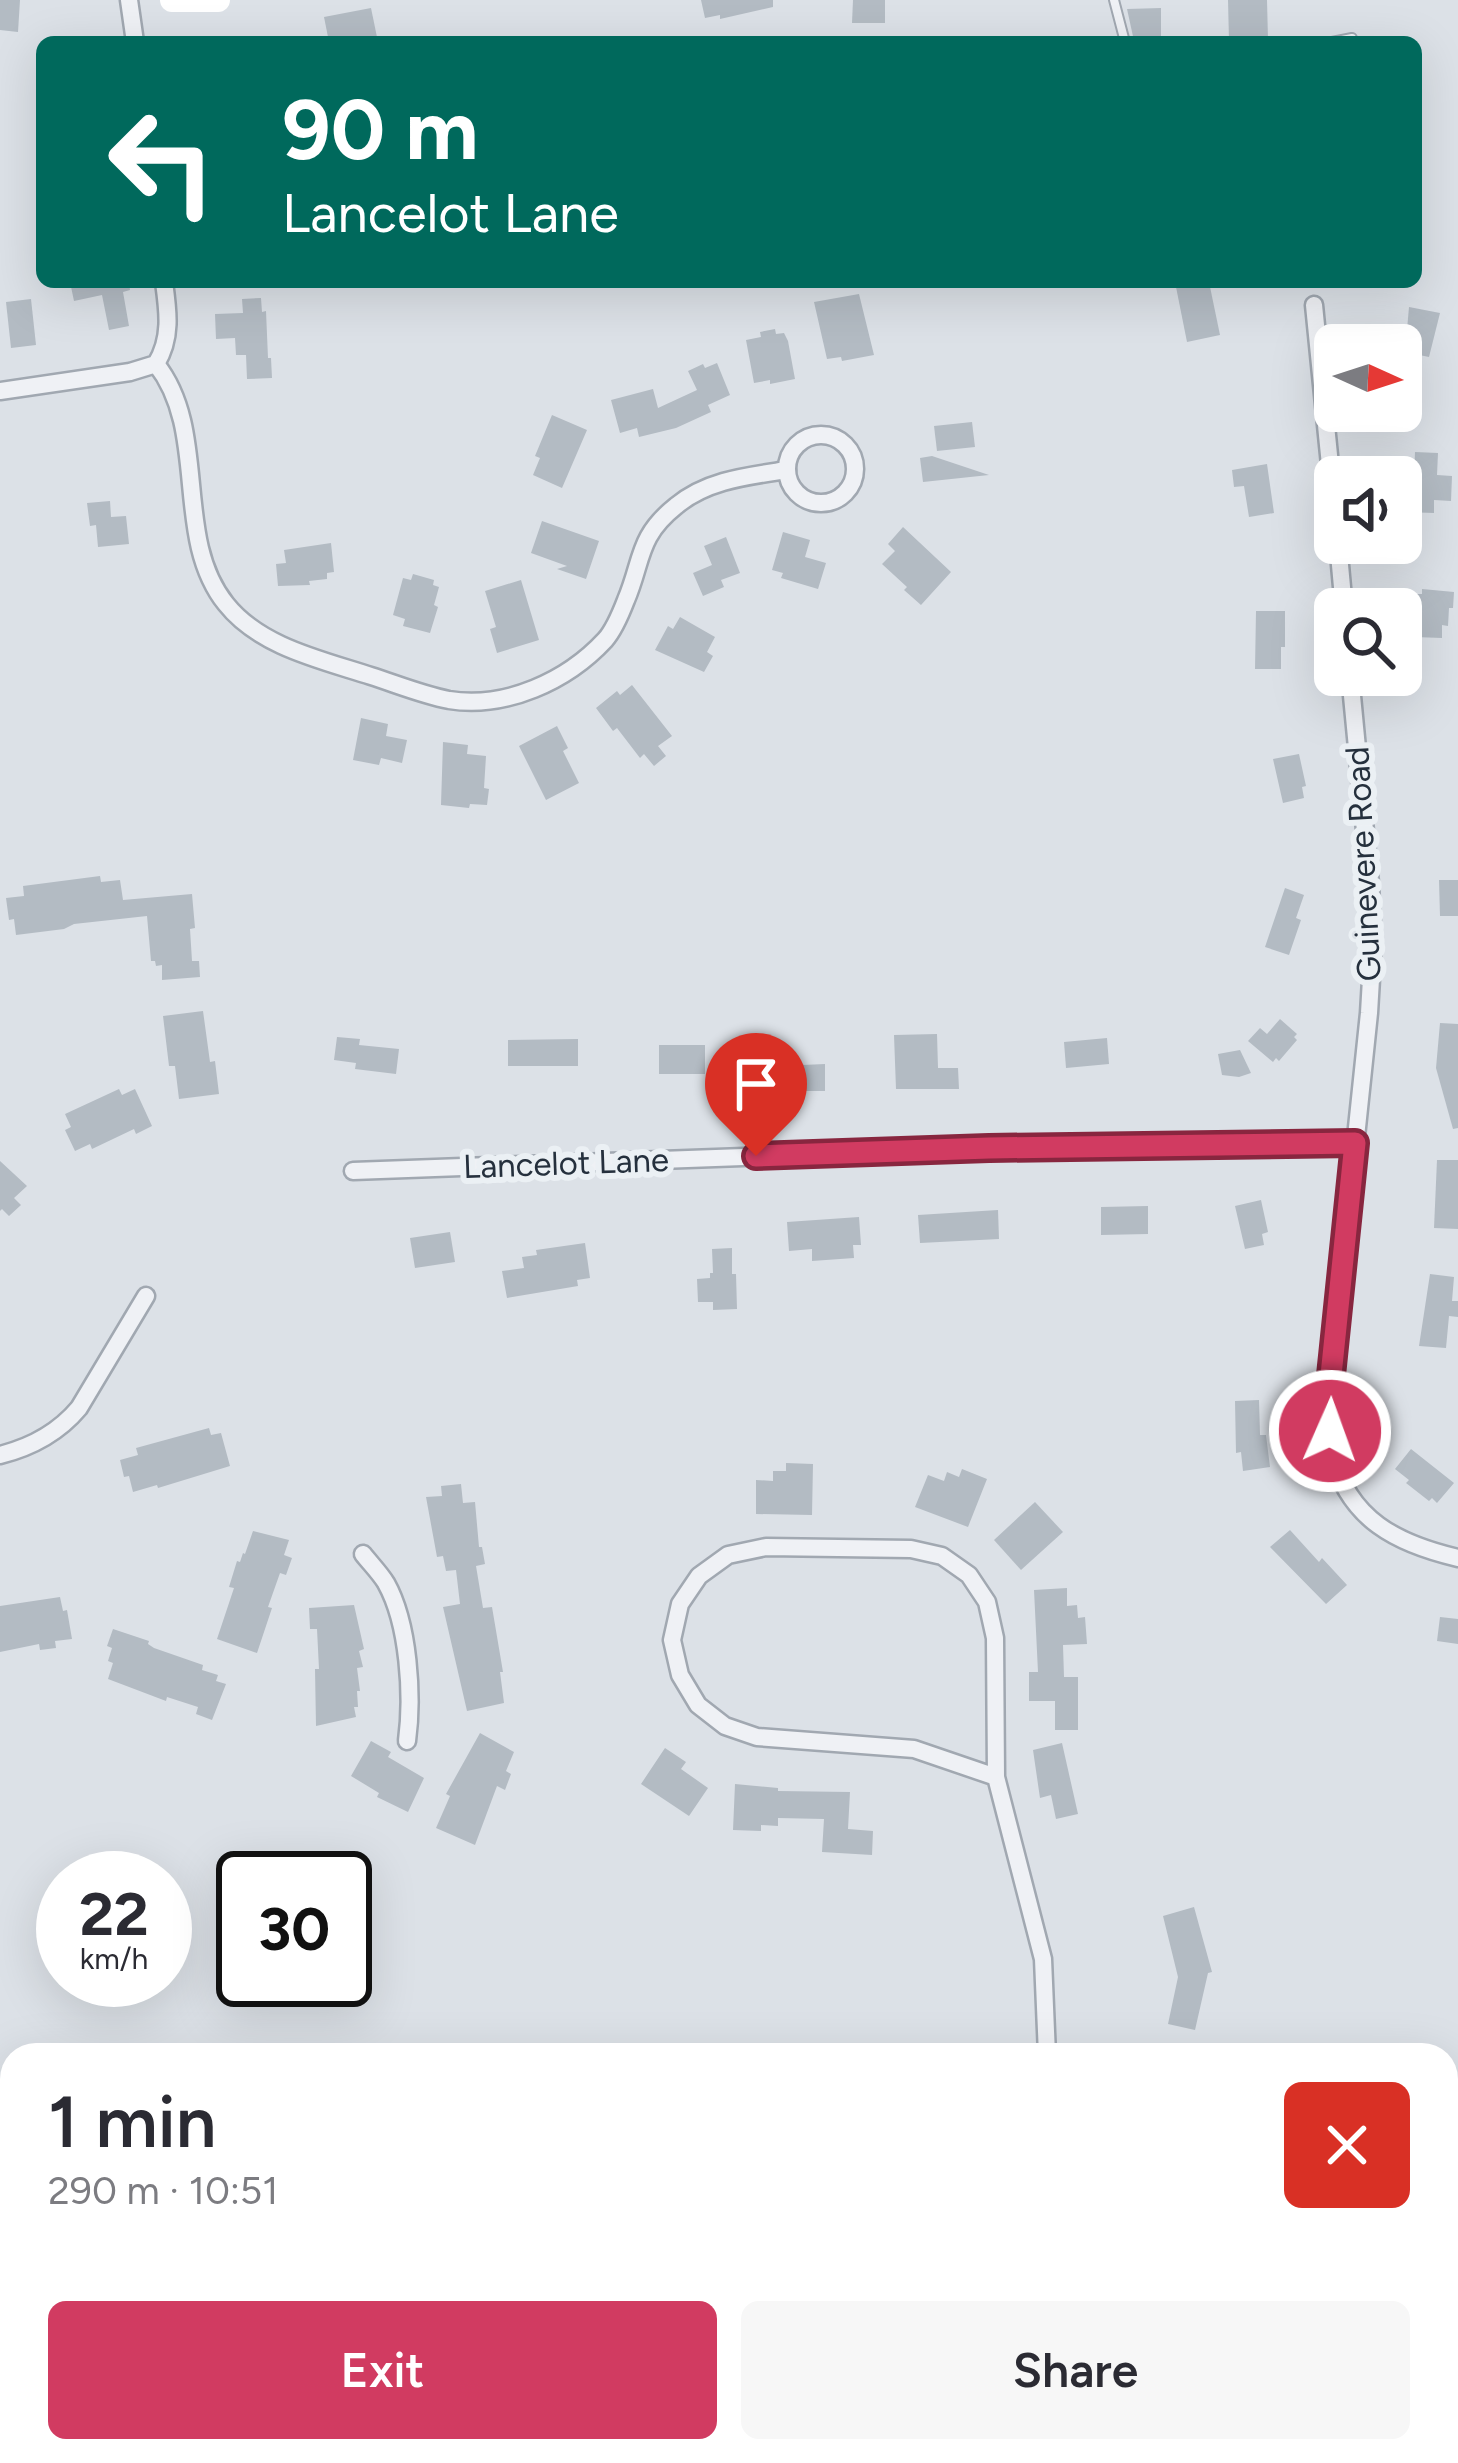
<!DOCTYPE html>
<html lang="en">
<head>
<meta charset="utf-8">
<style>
	body { margin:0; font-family:Figtree,sans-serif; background:#f7f7f7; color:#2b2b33; height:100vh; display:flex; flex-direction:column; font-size:45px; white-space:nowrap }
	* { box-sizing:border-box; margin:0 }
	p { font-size:39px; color:#7c7c81 }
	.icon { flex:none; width:66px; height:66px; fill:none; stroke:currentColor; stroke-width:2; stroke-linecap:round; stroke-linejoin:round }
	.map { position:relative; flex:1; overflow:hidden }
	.side { position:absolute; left:0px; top:2043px; width:1458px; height:420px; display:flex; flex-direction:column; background:#fff; border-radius:36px 36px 0 0; box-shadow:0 12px 48px #0002 }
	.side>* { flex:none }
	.banner { position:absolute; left:36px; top:36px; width:1386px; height:252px; border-radius:18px; box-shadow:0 12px 48px #0002; background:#00695c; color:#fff; overflow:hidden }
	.needle { width:78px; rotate:93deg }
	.buttons { position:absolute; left:1314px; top:324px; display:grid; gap:24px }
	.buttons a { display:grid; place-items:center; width:108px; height:108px; border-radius:18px; background:#fff; box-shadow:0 12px 48px #0002; font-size:60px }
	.speed { position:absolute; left:36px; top:1851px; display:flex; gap:24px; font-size:60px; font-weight:700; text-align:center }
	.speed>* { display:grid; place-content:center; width:156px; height:156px; border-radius:50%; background:#fff; box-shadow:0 12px 48px #0002; line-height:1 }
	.speed small { font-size:30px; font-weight:400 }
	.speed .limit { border:6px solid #111; border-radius:18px; background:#fff; color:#111 }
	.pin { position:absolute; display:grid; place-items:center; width:102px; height:102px; color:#fff; margin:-123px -51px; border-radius:50% 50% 50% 0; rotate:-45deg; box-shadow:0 0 12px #0007 }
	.pin .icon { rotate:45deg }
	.me { position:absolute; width:132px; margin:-66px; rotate:2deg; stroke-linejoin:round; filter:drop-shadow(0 0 9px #0008) }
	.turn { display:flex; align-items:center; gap:42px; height:252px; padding:0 48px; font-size:54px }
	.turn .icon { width:156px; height:156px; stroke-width:2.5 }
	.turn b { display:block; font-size:84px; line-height:102px }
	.round { display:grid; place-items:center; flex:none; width:126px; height:126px; border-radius:18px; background:#f7f7f7 }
	.head { display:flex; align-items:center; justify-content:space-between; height:204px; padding:0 48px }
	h1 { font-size:72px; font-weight:600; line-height:90px }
	.primary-button { display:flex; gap:24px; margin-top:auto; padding:24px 48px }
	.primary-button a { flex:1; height:138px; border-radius:18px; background:#d13b61; color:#fff; font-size:48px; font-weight:600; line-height:138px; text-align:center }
	.primary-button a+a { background:#f7f7f7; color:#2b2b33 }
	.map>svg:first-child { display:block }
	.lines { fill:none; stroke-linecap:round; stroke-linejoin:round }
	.stream { stroke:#95b3c8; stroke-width:6 }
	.building { fill:#b3bbc3 }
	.lane-casing { stroke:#a1a8b1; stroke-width:12 }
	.street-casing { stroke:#a1a8b1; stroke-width:21 }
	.lane { stroke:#eff1f5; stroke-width:8 }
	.street { stroke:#eff1f5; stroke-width:16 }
	.secondary { stroke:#fff; stroke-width:24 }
	.route-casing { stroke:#88263f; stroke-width:30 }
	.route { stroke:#d13b61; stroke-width:21 }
	.labels { text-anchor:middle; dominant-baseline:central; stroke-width:12; stroke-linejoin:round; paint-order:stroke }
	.street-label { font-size:33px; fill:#25303d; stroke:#ebf0f4 }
</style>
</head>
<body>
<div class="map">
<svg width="1458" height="2463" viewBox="0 0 1458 2463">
	<rect width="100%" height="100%" fill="#dce1e7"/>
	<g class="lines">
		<g class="stream">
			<polyline points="0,2193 12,2202"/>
			<polyline points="455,2451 460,2463"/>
		</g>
	</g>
	<g class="building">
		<polygon points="0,0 20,0 18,32 0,30"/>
		<polygon points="701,0 773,0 773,7 720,19 720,15 705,18"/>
		<polygon points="853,0 885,0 885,23 852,23"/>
		<polygon points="1228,0 1267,0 1268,40 1229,41"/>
		<polygon points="371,8 378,42 329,42 324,17"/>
		<polygon points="1161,8 1161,42 1134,41 1127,9"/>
		<polygon points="70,282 129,282 130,290 123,292 129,326 109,330 102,295 74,301"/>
		<polygon points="1175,282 1209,282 1220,335 1187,342"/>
		<polygon points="859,294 874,355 842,361 841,357 827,359 814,302"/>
		<polygon points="261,298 262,312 266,311 268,358 271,358 272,378 247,379 246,355 236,355 235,338 216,339 215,314 243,313 242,299"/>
		<polygon points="31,299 36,345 11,348 6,302"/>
		<polygon points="1409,307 1440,313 1429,357 1405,352"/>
		<polygon points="775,329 776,334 784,333 788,341 795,379 770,384 770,380 754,383 746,340 761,337 760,332"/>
		<polygon points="717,363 730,395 708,405 711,412 676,428 639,437 637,428 620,433 611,400 653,389 658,408 697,390 688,371 703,364 705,368"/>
		<polygon points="552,415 587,430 562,488 533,475 540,458 535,456"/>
		<polygon points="972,422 975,447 937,451 934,426"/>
		<polygon points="1415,452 1438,453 1437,475 1452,476 1451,501 1434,500 1434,513 1405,512 1406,474 1414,475"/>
		<polygon points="932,456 989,475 923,482 920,458"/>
		<polygon points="1267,464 1274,513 1249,517 1244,486 1234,487 1232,470"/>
		<polygon points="110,501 111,517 126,516 129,544 98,547 96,525 90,526 87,503"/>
		<polygon points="542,521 599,541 586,579 557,569 567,566 531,553"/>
		<polygon points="903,527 951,572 921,605 904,590 907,587 882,564 895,551 888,544"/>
		<polygon points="783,532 810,540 805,557 826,563 818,589 781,578 783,573 772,570"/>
		<polygon points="726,537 740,573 721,580 724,587 703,596 693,573 712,565 704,546"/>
		<polygon points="331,543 334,572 327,573 327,579 309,581 310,585 278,586 276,564 286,563 284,550"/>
		<polygon points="413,574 434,580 433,585 439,587 434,605 438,607 430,633 403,626 405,619 393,615 403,578 411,580"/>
		<polygon points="521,580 539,640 497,653 490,629 496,627 485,591"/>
		<polygon points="1422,589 1454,592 1453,608 1449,608 1448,626 1442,625 1442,638 1415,637 1417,594 1422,594"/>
		<polygon points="1256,611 1285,611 1285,647 1281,647 1281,669 1255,669"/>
		<polygon points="680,617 715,637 707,652 713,656 704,672 655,650 668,626 673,629"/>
		<polygon points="632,685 672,736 658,746 666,756 654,766 644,754 640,758 617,728 613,731 596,708 617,691 620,695"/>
		<polygon points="361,718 388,724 386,736 407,740 402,763 381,758 379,765 353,760"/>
		<polygon points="557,726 568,748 563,751 579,783 546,800 519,746"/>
		<polygon points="443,742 468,745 467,754 486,756 484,788 489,789 487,805 470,804 469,808 441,805"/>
		<polygon points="1299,754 1306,786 1302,787 1304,798 1283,803 1273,759"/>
		<polygon points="100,876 101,882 120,880 123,900 192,894 195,928 190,929 192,961 199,961 200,977 162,980 162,965 156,966 155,961 151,961 147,916 74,924 64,929 16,935 14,919 9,920 6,898 24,896 23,886"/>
		<polygon points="1439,880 1458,880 1458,916 1440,916"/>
		<polygon points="1285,888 1304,895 1296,918 1301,920 1289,955 1265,947"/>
		<polygon points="203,1011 210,1062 215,1061 219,1094 179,1099 175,1066 169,1066 163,1016"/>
		<polygon points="1280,1019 1297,1034 1294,1037 1297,1040 1279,1061 1276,1058 1273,1062 1248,1041 1260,1028 1267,1034"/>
		<polygon points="1440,1023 1458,1024 1458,1128 1453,1129 1436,1068"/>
		<polygon points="937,1034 938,1068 958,1068 959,1089 896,1089 894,1035"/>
		<polygon points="337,1037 360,1039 359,1045 399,1049 396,1074 355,1069 356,1063 334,1060"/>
		<polygon points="1107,1038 1109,1064 1066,1068 1064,1042"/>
		<polygon points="578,1039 578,1066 508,1066 508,1040"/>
		<rect x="659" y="1045" width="46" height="29"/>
		<polygon points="1240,1050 1251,1073 1239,1077 1222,1075 1218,1054"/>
		<polygon points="756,1061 780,1061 780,1066 825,1064 825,1091 793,1091 792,1084 756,1085"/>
		<polygon points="119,1089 122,1095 135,1089 152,1126 136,1134 134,1129 92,1149 90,1144 75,1151 65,1130 71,1127 65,1114"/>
		<polygon points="1437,1160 1458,1160 1458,1229 1434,1228"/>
		<polygon points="0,1161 27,1186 14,1198 21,1205 9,1216 2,1209 0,1211"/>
		<polygon points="1261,1200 1268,1232 1262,1234 1264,1245 1245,1249 1235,1206"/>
		<polygon points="1148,1206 1148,1234 1101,1235 1101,1207"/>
		<polygon points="998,1210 999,1239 920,1243 918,1215"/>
		<polygon points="859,1217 861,1245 853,1245 854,1258 812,1261 812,1249 789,1251 787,1222"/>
		<polygon points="450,1232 455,1262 415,1268 410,1238"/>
		<polygon points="585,1243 590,1278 577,1280 578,1286 507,1298 502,1271 524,1268 522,1257 537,1255 536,1250"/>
		<polygon points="732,1248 732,1274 736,1274 737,1309 713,1310 713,1302 698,1302 697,1279 710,1278 710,1273 713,1273 712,1249"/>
		<polygon points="1430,1274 1454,1277 1452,1301 1458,1301 1458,1317 1449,1316 1446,1348 1419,1346"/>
		<polygon points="1259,1400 1260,1435 1266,1435 1270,1467 1243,1471 1241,1452 1236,1453 1235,1401"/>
		<polygon points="209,1428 211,1435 221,1433 230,1466 158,1488 157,1485 133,1492 129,1476 124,1477 120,1460 138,1455 136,1448"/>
		<polygon points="1411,1449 1454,1483 1437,1503 1432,1498 1429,1501 1406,1483 1409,1480 1395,1469"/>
		<polygon points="786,1463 813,1464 812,1515 756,1514 756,1480 773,1481 773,1471 786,1471"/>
		<polygon points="962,1469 987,1479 968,1527 915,1507 928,1475 944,1481 947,1472 959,1477"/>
		<polygon points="461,1484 463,1503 475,1502 479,1547 482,1547 485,1564 476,1566 483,1608 492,1607 503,1672 500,1672 504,1703 467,1711 443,1607 460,1604 456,1570 446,1571 443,1556 437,1557 426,1497 442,1496 441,1486"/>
		<polygon points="1035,1502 1063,1532 1021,1570 994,1540"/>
		<polygon points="1290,1530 1319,1562 1322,1558 1347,1585 1326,1604 1270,1547"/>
		<polygon points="253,1531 289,1540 284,1555 292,1558 286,1575 280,1573 268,1607 272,1608 257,1653 217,1639 234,1588 229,1587 237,1561 240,1562 243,1553 245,1554"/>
		<polygon points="1067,1588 1067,1606 1077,1605 1078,1618 1085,1617 1087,1644 1063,1645 1064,1677 1078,1677 1078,1730 1055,1730 1055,1701 1029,1701 1029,1672 1038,1672 1034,1590"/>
		<polygon points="60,1597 63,1611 67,1610 72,1639 55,1641 56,1648 40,1650 39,1644 0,1652 0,1606"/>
		<polygon points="354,1605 364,1649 359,1651 363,1667 357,1668 360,1691 357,1691 358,1707 354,1707 356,1717 316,1726 315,1669 319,1669 317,1629 310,1629 309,1608"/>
		<polygon points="1440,1617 1458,1619 1458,1644 1437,1641"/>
		<polygon points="113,1629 149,1641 148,1644 154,1648 203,1665 202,1670 218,1675 216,1681 226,1684 212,1720 196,1714 198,1707 167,1697 166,1701 108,1679 113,1663 108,1661 112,1648 107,1646"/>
		<polygon points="480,1733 514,1752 506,1771 511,1774 505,1790 497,1786 475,1845 436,1828 450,1796 446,1794"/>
		<polygon points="371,1741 391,1752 388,1757 424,1778 408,1812 377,1797 379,1793 351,1776"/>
		<polygon points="1062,1743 1078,1814 1056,1819 1051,1795 1040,1798 1033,1750"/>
		<polygon points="665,1748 686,1762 681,1769 708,1788 689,1816 641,1784"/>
		<polygon points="735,1784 778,1788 778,1791 850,1792 848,1829 873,1831 872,1855 822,1852 824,1819 778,1818 778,1826 761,1825 761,1831 733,1830"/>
		<polygon points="1194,1907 1212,1972 1208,1973 1195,2030 1168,2024 1178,1977 1163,1916"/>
	</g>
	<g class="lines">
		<defs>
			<g id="lane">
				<polyline points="1114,0 1125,42"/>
				<polyline points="1332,42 1352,38"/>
			</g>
			<g id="street">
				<polyline points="129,0 135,42"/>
				<polyline points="1314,305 1335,515"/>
				<path d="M 156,364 C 210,432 172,537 226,604 C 260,647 322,660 371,676 C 396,684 423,695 449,700 C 506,709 567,681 605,640 C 614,630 621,613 626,600 C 643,560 637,537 676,506 C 707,480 748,476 787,470"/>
				<path d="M 0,391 L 130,372 L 156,364 C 172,338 168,311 164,282"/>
				<circle cx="821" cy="469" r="34"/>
				<polyline points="1338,543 1344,609"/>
				<path d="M 1350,675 L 1370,883 L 1373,945 L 1369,1013 L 1330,1385 C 1330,1408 1327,1431 1332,1453 C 1348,1520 1398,1544 1458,1558"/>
				<polyline points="353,1171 989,1148 1355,1143"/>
				<path d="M 0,1455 C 32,1447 58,1433 79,1408 L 146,1296"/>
				<path d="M 363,1554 C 370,1563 380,1573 386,1583 C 409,1624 413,1696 407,1741"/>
				<polyline points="996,1777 914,1749 757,1737 725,1726 698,1705 680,1675 672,1640 680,1604 699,1576 728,1555 766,1547 911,1549 942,1556 969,1575 987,1602 995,1638 996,1777 1043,1959 1047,2055"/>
				<polyline points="1032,2451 1034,2463"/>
			</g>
		</defs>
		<use href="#lane" class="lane-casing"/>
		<use href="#street" class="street-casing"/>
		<use href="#lane" class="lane"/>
		<use href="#street" class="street"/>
		<polyline class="secondary" points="172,0 218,0"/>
	</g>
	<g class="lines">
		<defs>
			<polyline id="route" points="756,1156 989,1148 1355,1143 1330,1385 1330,1431"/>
		</defs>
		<use href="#route" class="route-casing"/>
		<use href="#route" class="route"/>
	</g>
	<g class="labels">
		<g class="street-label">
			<text transform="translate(1363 864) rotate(-93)">Guinevere Road</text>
			<text transform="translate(566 1163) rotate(-2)">Lancelot Lane</text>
		</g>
	</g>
</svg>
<div class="buttons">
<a><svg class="needle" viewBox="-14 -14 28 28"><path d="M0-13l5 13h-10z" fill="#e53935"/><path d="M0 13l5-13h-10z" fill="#7c7c81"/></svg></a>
<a><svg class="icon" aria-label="sound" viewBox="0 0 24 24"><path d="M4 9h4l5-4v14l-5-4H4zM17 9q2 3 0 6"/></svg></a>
<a><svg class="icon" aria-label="search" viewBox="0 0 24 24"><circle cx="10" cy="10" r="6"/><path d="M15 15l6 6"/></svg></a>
</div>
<div class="speed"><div>22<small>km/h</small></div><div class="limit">30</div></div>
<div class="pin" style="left:756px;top:1156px;background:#d93025"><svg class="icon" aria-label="arrive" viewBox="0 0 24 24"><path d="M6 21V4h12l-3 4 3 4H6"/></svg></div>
<svg class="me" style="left:1330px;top:1431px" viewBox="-20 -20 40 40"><circle r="17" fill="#d13b61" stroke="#fff" stroke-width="3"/><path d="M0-11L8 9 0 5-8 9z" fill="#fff"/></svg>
<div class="banner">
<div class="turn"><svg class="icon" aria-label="left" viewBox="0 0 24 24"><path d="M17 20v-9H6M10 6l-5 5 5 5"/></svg><div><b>90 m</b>Lancelot Lane</div></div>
</div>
<section class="side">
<div class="head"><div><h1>1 min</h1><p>290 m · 10:51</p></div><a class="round" style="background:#d93025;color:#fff"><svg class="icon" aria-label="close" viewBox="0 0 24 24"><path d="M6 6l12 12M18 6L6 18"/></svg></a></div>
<div class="primary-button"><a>Exit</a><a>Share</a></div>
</section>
</div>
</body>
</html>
